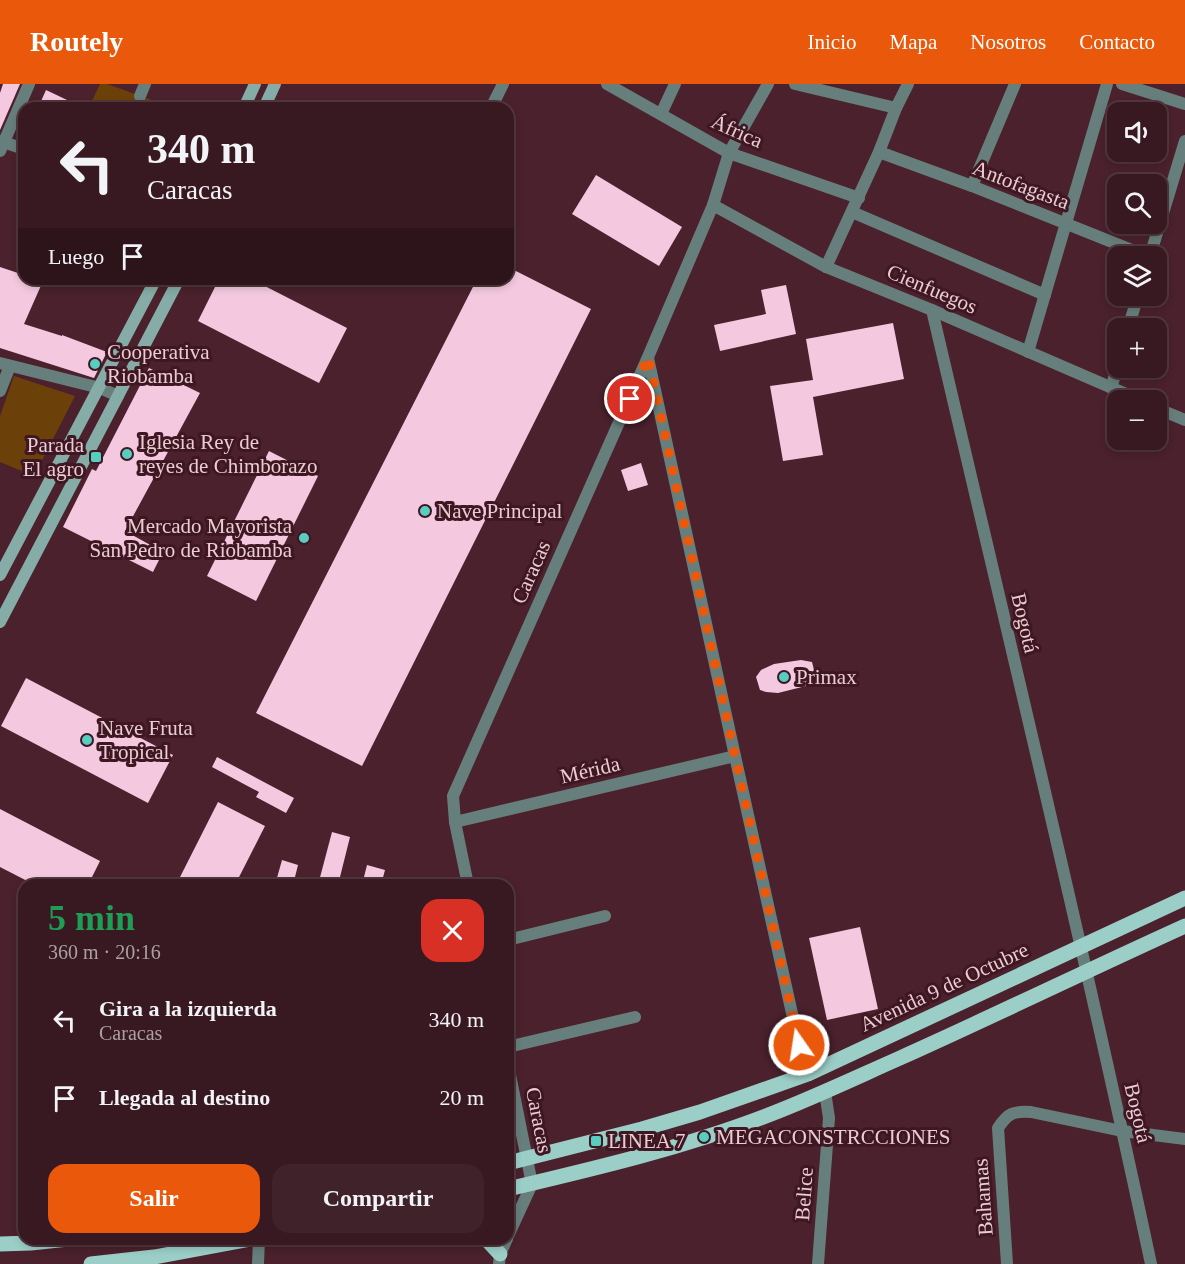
<!DOCTYPE html>
<html lang="es">
<head>
<meta charset="utf-8">
<style>
	body { margin:0; font-family:"Times New Roman",serif; background:#3f222a; color:#f1f3f6; height:100vh; display:flex; flex-direction:column; font-size:22px; white-space:nowrap }
	* { box-sizing:border-box; margin:0 }
	p { font-size:20px; color:#aba0a5 }
	.icon { flex:none; width:33px; height:33px; fill:none; stroke:currentColor; stroke-width:2; stroke-linecap:round; stroke-linejoin:round }
	.map { position:relative; flex:1; overflow:hidden }
	.drawer { position:absolute; left:18px; top:795px; width:496px; height:366px; display:flex; flex-direction:column; background:#381921; border-radius:18px; box-shadow:0 3px 9px #0003,0 0 0 2px #52383f }
	.drawer>* { flex:none }
	.hud { position:absolute; left:18px; top:18px; width:496px; height:183px; border-radius:18px; box-shadow:0 3px 9px #0003,0 0 0 2px #52383f; background:#381921; color:#f1f3f6; overflow:hidden }
	.fabs { position:absolute; left:1107px; top:18px; display:grid; gap:12px }
	.fabs a { display:grid; place-items:center; width:60px; height:60px; border-radius:12px; background:#381921; box-shadow:0 3px 9px #0003,0 0 0 2px #52383f; font-size:30px }
	.pin { position:absolute; display:grid; place-items:center; width:51px; height:51px; color:#fff; margin:-26px; border:3px solid #fff; border-radius:50%; box-shadow:0 2px 6px #0007 }
	.me { position:absolute; width:66px; margin:-33px; rotate:347deg; stroke-linejoin:round; filter:drop-shadow(0 0 4px #0008) }
	.turn { display:flex; align-items:center; gap:21px; height:126px; padding:0 30px; font-size:27px }
	.turn .icon { width:78px; height:78px; stroke-width:2.5 }
	.turn b { display:block; font-size:42px; line-height:51px }
	.then { display:flex; align-items:center; height:57px; padding:0 30px; background:#0003; gap:12px; font-size:22px }
	.round { display:grid; place-items:center; flex:none; width:63px; height:63px; border-radius:18px; background:#3f222a }
	.headline { display:flex; align-items:center; justify-content:space-between; height:102px; padding:0 30px }
	h1 { font-size:36px; font-weight:600; line-height:45px; color:#1e9e55 }
	.button { display:flex; gap:12px; margin-top:auto; padding:12px 30px }
	.button a { flex:1; height:69px; border-radius:18px; background:#ea580c; color:#fff; font-size:24px; font-weight:600; line-height:69px; text-align:center }
	.button a+a { background:#3f222a; color:#f1f3f6 }
	ul { padding:0; list-style:none }
	li { display:flex; align-items:center; gap:18px; height:78px; padding:0 30px }
	li div { flex:1 }
	li b { display:block; font-size:22px }
	li em { font-style:normal }
	header { display:flex; align-items:center; gap:36px; box-sizing:border-box; height:84px; padding:0 30px; background:#ea580c; color:#fff }
	header strong { font-size:28px }
	nav { display:flex; gap:33px; margin-inline-start:auto; font-size:21px }
	.map>svg:first-child { display:block }
	.green { fill:#6c4009 }
	.building { fill:#f4c9e0 }
	.lines { fill:none; stroke-linecap:round; stroke-linejoin:round }
	.street { stroke:#677f7c; stroke-width:12 }
	.secondary { stroke:#85aca6; stroke-width:12 }
	.primary { stroke:#9bcec7; stroke-width:15 }
	.route { stroke:#ea580c; stroke-width:10; stroke-dasharray:0 18 }
	.poi-dot { fill:#58cec1; stroke:#3f1722; stroke-width:2 }
	.labels { text-anchor:middle; dominant-baseline:central; stroke-width:6; stroke-linejoin:round; paint-order:stroke }
	.street-label { font-size:21px; fill:#e9cdd3; stroke:#3f1722 }
	.poi-label { font-size:21px; fill:#e9cdd3; stroke:#3f1722; text-anchor:start }
</style>
</head>
<body>
<header>
<strong>Routely</strong>
<nav><a>Inicio</a><a>Mapa</a><a>Nosotros</a><a>Contacto</a></nav>
</header>
<div class="map">
<svg width="1185" height="1180" viewBox="0 0 1185 1180">
	<rect width="100%" height="100%" fill="#4a212c"/>
	<g class="green">
		<polygon points="100,0 107,0 174,24 112,24 92,17"/>
		<polygon points="14,292 75,312 34,392 0,378 0,332"/>
	</g>
	<g class="building">
		<polygon points="3,0 20,0 0,46 0,9"/>
		<polygon points="46,6 84,24 38,24"/>
		<polygon points="596,91 682,143 659,182 572,130"/>
		<polygon points="0,183 24,191 24,195 36,195 43,197 24,240 62,252 62,251 107,268 94,294 0,264"/>
		<polygon points="508,183 591,225 362,682 256,629 477,195 508,195"/>
		<polygon points="219,195 251,195 347,244 319,299 198,237"/>
		<polygon points="786,201 796,250 720,267 714,241 766,230 761,206"/>
		<polygon points="893,239 904,295 813,313 823,371 783,377 770,302 813,296 806,255"/>
		<polygon points="149,284 200,309 125,447 163,468 153,488 63,443 92,385 96,387"/>
		<polygon points="269,367 318,392 256,517 207,492"/>
		<polygon points="641,379 648,401 628,407 621,386"/>
		<polygon points="801,576 812,578 816,594 806,602 778,609 766,608 760,606 756,593 761,586 774,580"/>
		<polygon points="26,594 173,671 148,719 1,642"/>
		<polygon points="217,673 294,714 286,729 256,713 259,708 212,683"/>
		<polygon points="218,718 265,742 235,801 176,801"/>
		<polygon points="0,725 100,777 88,801 35,801 0,783"/>
		<polygon points="332,748 350,753 338,801 318,801"/>
		<polygon points="282,776 298,781 293,801 275,801"/>
		<polygon points="367,781 385,786 381,801 362,801"/>
		<polygon points="860,843 878,925 827,936 809,854"/>
	</g>
	<g class="lines">
		<g class="street">
			<polyline points="607,0 729,69 859,114"/>
			<polyline points="795,0 896,24"/>
			<polyline points="1122,0 1185,20"/>
			<polyline points="140,12 145,0"/>
			<polyline points="491,24 503,0"/>
			<polyline points="661,30 675,0"/>
			<polyline points="0,57 24,65"/>
			<polyline points="0,67 29,0"/>
			<polyline points="879,68 972,102 1147,172"/>
			<polyline points="972,102 1015,0"/>
			<polyline points="713,121 826,183 932,226 1140,316"/>
			<polyline points="852,128 1045,211"/>
			<polyline points="1150,172 1185,57"/>
			<polyline points="826,183 879,68 896,24 908,0"/>
			<path d="M 932,226 C 1006,543 1083,861 1151,1180"/>
			<polyline points="1128,244 1138,212"/>
			<polyline points="1028,268 1107,0"/>
			<polyline points="648,274 735,672 799,961 808,990"/>
			<polyline points="0,279 100,304 118,312"/>
			<polyline points="1111,304 1118,281"/>
			<polyline points="0,307 10,282"/>
			<polyline points="1156,324 1185,336"/>
			<polyline points="455,738 735,672"/>
			<polyline points="468,801 455,738 453,712 648,273 713,121 729,69 768,0"/>
			<polyline points="508,856 605,832"/>
			<polyline points="508,963 635,933"/>
			<polyline points="508,981 532,1100 508,1152"/>
			<polyline points="258,1180 259,1155"/>
			<polyline points="499,1180 500,1170 507,1155"/>
			<polyline points="818,1180 829,1034 825,1008"/>
			<path d="M 1007,1180 L 998,1044 C 1008,1029 1013,1027 1031,1028 L 1122,1047 L 1185,1055"/>
		</g>
		<g class="secondary">
			<polyline points="244,24 255,0"/>
			<polyline points="264,24 275,0"/>
			<polyline points="0,491 156,195"/>
			<polyline points="0,538 179,195"/>
		</g>
		<g class="primary">
			<polyline points="508,1079 642,1045 700,1028 808,990 1185,814"/>
			<path d="M 508,1105 C 597,1084 686,1063 771,1030 C 815,1013 857,993 900,974 C 996,931 1090,885 1185,842"/>
			<polyline points="486,1155 500,1170"/>
			<polyline points="0,1160 31,1159 68,1155"/>
			<polyline points="91,1180 154,1173 251,1155"/>
		</g>
	</g>
	<g class="lines">
		<polyline class="route" points="630,315 648,273 735,672 799,961"/>
	</g>
	<g class="poi-dot">
		<circle cx="95" cy="280" r="6"/>
		<circle cx="127" cy="370" r="6"/>
		<rect x="90" y="367" width="12" height="12" rx="3"/>
		<circle cx="425" cy="427" r="6"/>
		<circle cx="304" cy="454" r="6"/>
		<circle cx="784" cy="593" r="6"/>
		<circle cx="87" cy="656" r="6"/>
		<circle cx="704" cy="1053" r="6"/>
		<rect x="590" y="1051" width="12" height="12" rx="3"/>
	</g>
	<g class="labels">
		<g class="street-label">
			<text transform="translate(737 47) rotate(24)">África</text>
			<text transform="translate(1021 101) rotate(21)">Antofagasta</text>
			<text transform="translate(932 205) rotate(23)">Cienfuegos</text>
			<text transform="translate(531 488) rotate(-66)">Caracas</text>
			<text transform="translate(1025 539) rotate(77)">Bogotá</text>
			<text transform="translate(590 686) rotate(-13)">Mérida</text>
			<text transform="translate(944 903) rotate(-25)">Avenida 9 de Octubre</text>
			<text transform="translate(1138 1029) rotate(77)">Bogotá</text>
			<text transform="translate(539 1036) rotate(79)">Caracas</text>
			<text transform="translate(804 1110) rotate(-86)">Belice</text>
			<text transform="translate(983 1113) rotate(-94)">Bahamas</text>
		</g>
		<g class="poi-label">
			<text x="107" y="268">Cooperativa<tspan x="107" dy="24">Riobamba</tspan></text>
			<text x="139" y="358">Iglesia Rey de<tspan x="139" dy="24">reyes de Chimborazo</tspan></text>
			<text x="84" y="361" text-anchor="end">Parada<tspan x="84" dy="24">El agro</tspan></text>
			<text x="437" y="427">Nave Principal</text>
			<text x="292" y="442" text-anchor="end">Mercado Mayorista<tspan x="292" dy="24">San Pedro de Riobamba</tspan></text>
			<text x="796" y="593">Primax</text>
			<text x="99" y="644">Nave Fruta<tspan x="99" dy="24">Tropical</tspan></text>
			<text x="716" y="1053">MEGACONSTRCCIONES</text>
			<text x="608" y="1057">LINEA 7</text>
		</g>
	</g>
</svg>
<div class="fabs">
<a><svg class="icon" aria-label="sound" viewBox="0 0 24 24"><path d="M4 9h4l5-4v14l-5-4H4zM17 9q2 3 0 6"/></svg></a>
<a><svg class="icon" aria-label="search" viewBox="0 0 24 24"><circle cx="10" cy="10" r="6"/><path d="M15 15l6 6"/></svg></a>
<a><svg class="icon" aria-label="layers" viewBox="0 0 24 24"><path d="M12 4l9 5-9 5-9-5zM3 14l9 5 9-5"/></svg></a>
<a>+</a>
<a>−</a>
</div>
<div class="pin" style="left:630px;top:315px;background:#d93025"><svg class="icon" aria-label="arrive" viewBox="0 0 24 24"><path d="M6 21V4h12l-3 4 3 4H6"/></svg></div>
<svg class="me" style="left:799px;top:961px" viewBox="-20 -20 40 40"><circle r="17" fill="#ea580c" stroke="#fff" stroke-width="3"/><path d="M0-11L8 9 0 5-8 9z" fill="#fff"/></svg>
<div class="hud">
<div class="turn"><svg class="icon" aria-label="left" viewBox="0 0 24 24"><path d="M17 20v-9H6M10 6l-5 5 5 5"/></svg><div><b>340 m</b>Caracas</div></div>
<div class="then">Luego<svg class="icon" aria-label="arrive" viewBox="0 0 24 24"><path d="M6 21V4h12l-3 4 3 4H6"/></svg></div>
</div>
<section class="drawer">
<div class="headline"><div><h1>5 min</h1><p>360 m · 20:16</p></div><a class="round" style="background:#d93025;color:#fff"><svg class="icon" aria-label="close" viewBox="0 0 24 24"><path d="M6 6l12 12M18 6L6 18"/></svg></a></div>
<ul>
<li><svg class="icon" aria-label="left" viewBox="0 0 24 24"><path d="M17 20v-9H6M10 6l-5 5 5 5"/></svg><div><b>Gira a la izquierda</b><p>Caracas</p></div><em>340 m</em></li>
<li><svg class="icon" aria-label="arrive" viewBox="0 0 24 24"><path d="M6 21V4h12l-3 4 3 4H6"/></svg><div><b>Llegada al destino</b></div><em>20 m</em></li>
</ul>
<div class="button"><a>Salir</a><a>Compartir</a></div>
</section>
</div>
</body>
</html>
